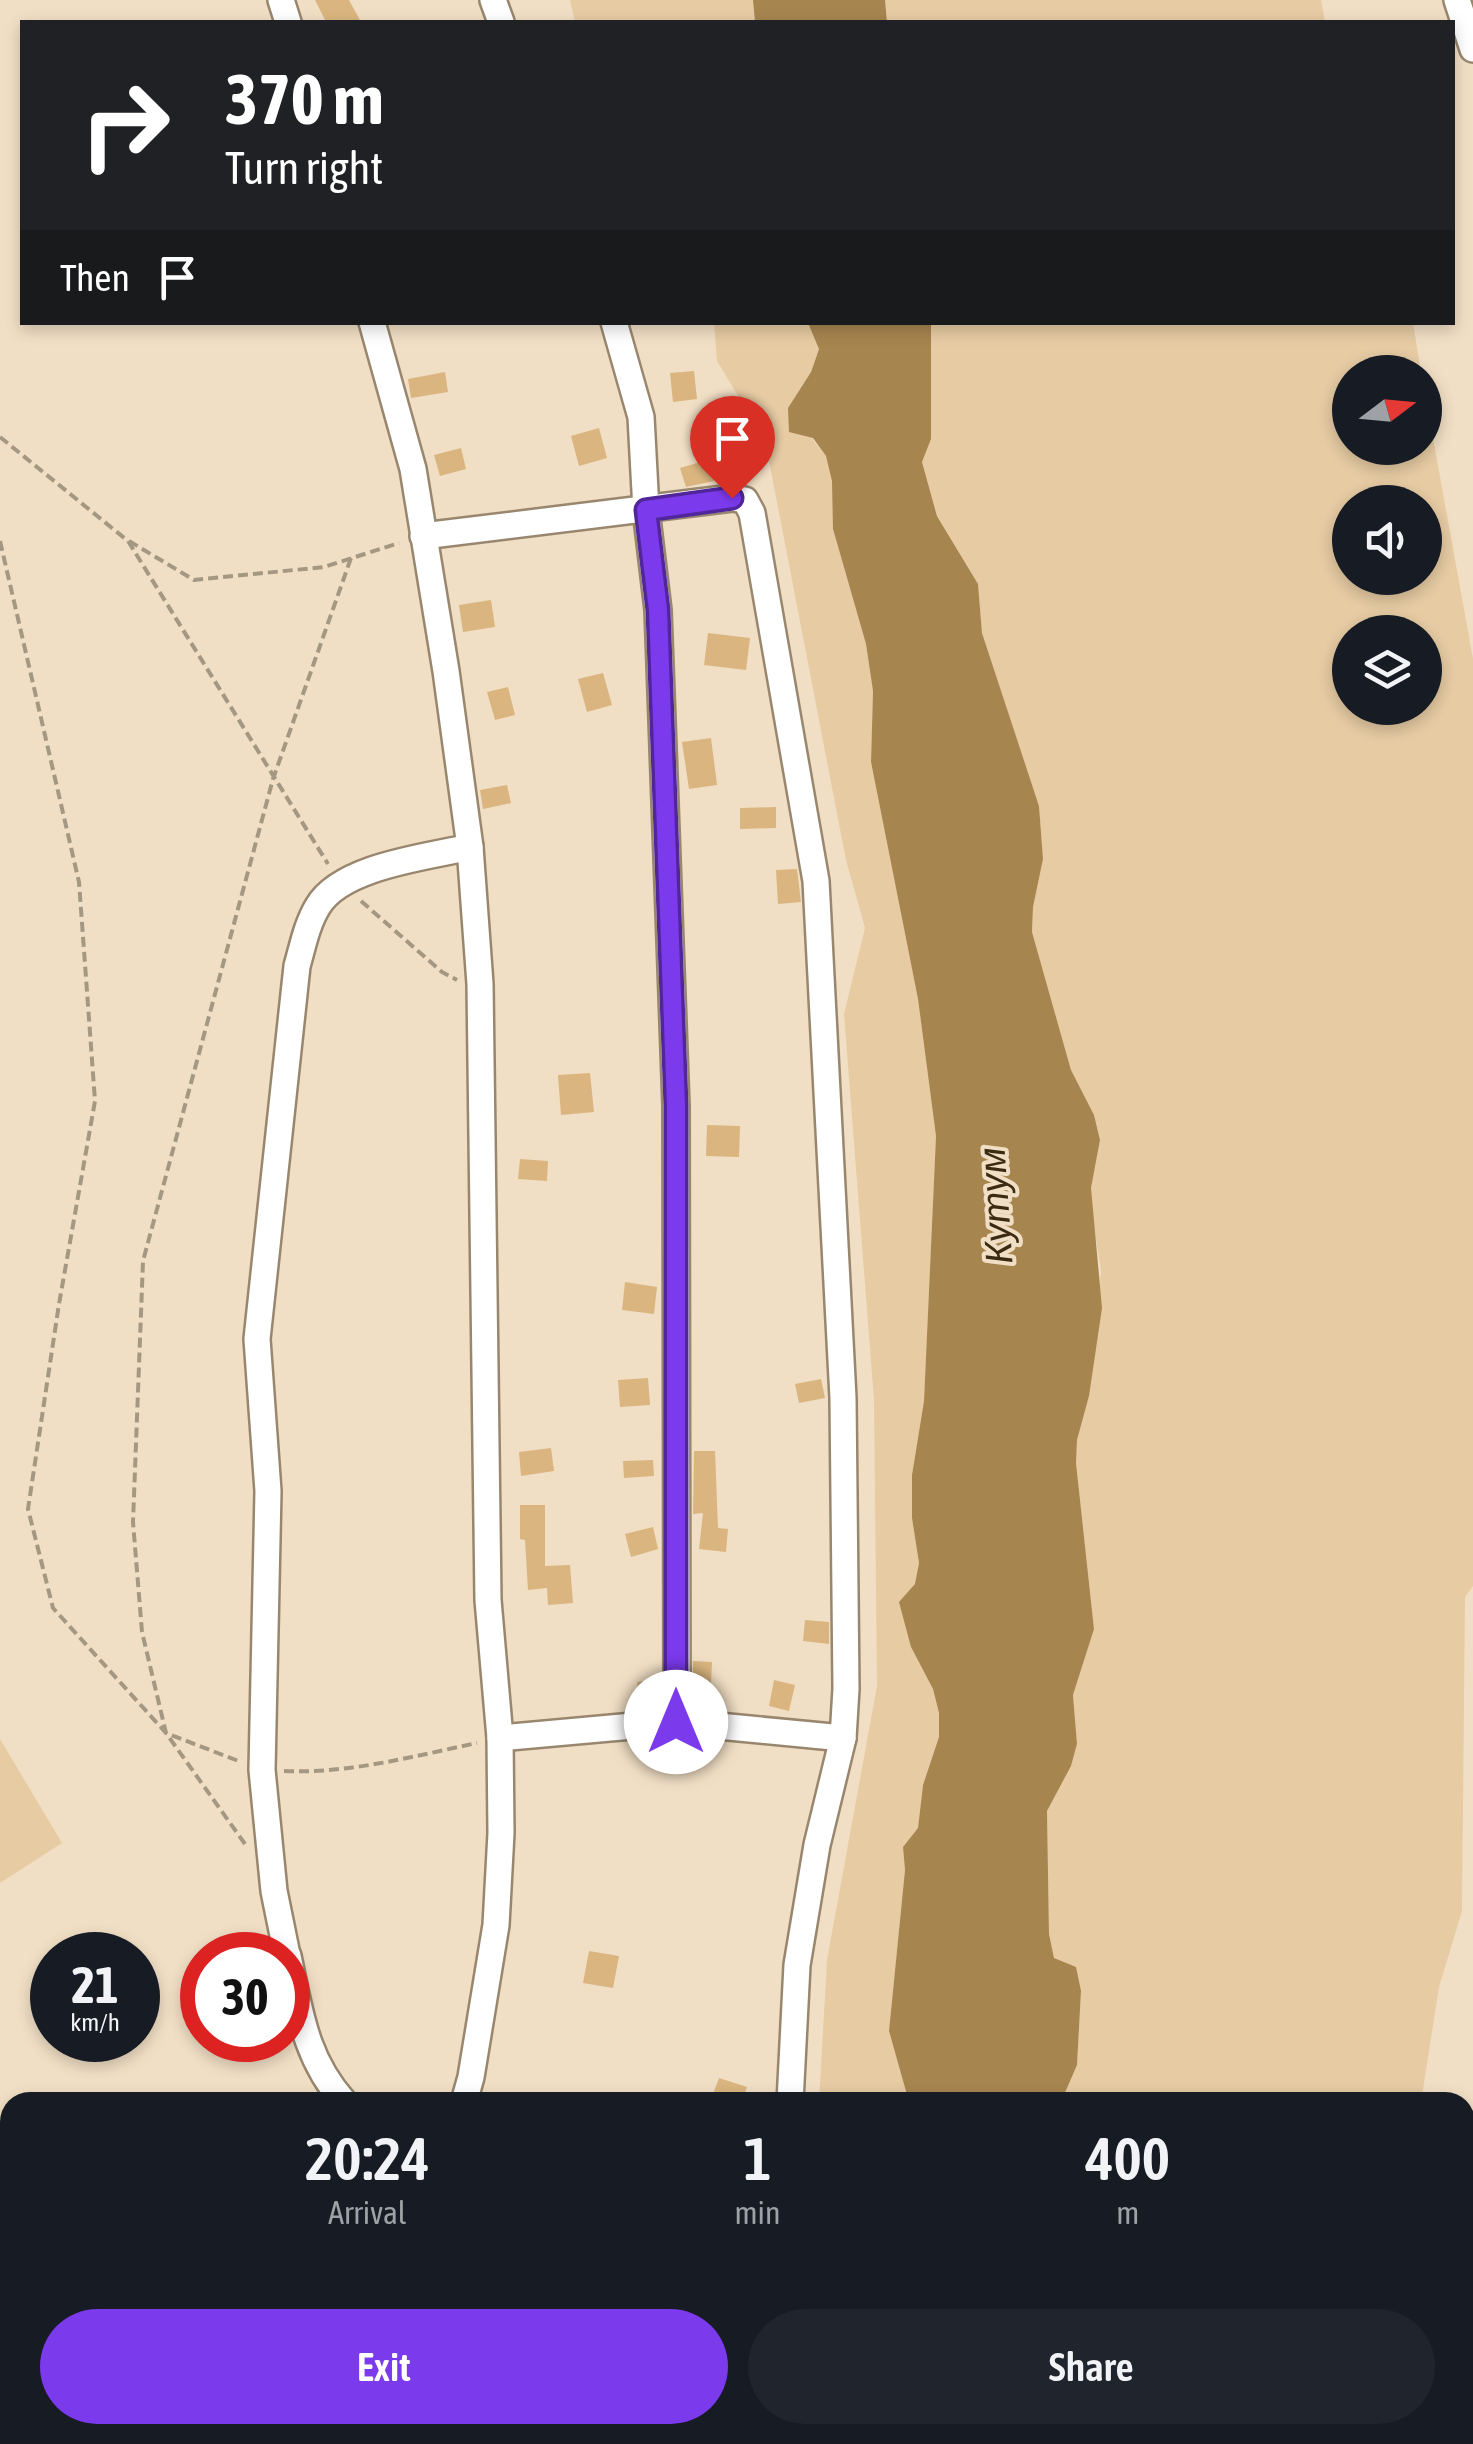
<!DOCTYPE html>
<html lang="en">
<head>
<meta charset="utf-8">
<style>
	body { margin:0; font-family:"Asap Condensed",sans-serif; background:#20242c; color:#f1f3f6; height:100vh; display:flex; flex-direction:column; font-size:38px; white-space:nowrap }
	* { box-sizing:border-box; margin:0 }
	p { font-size:32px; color:#9ea1a6 }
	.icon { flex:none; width:55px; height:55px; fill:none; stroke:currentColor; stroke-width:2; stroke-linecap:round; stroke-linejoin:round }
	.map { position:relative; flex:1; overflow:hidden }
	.side { position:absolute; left:0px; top:2092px; width:1475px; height:352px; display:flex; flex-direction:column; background:#171b24; border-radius:30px 30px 0 0; box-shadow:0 5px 15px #0003 }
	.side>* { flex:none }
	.top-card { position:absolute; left:20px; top:20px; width:1435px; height:305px; border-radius:0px; box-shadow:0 5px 15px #0003; background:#202124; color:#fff; overflow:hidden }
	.needle { width:65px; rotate:74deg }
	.controls { position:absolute; left:1332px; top:355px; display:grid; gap:20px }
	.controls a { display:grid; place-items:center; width:110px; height:110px; border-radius:50%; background:#171b24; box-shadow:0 5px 15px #0003; font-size:50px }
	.speed { position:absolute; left:30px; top:1932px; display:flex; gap:20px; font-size:50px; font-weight:700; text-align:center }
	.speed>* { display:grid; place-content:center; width:130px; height:130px; border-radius:50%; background:#171b24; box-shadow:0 5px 15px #0003; line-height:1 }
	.speed small { font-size:25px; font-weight:400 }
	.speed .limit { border:15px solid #d22; background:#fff; color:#111 }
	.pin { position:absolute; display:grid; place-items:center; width:85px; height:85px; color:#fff; margin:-102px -42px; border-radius:50% 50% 50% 0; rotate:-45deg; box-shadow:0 0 10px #0007 }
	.pin .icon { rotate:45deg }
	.me { position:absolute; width:110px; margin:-55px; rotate:0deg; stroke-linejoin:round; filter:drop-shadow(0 0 8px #0008) }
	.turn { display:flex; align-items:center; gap:35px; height:210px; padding:0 40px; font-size:45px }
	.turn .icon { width:130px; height:130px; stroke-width:2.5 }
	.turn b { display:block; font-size:70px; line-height:85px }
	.then { display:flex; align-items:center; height:95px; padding:0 40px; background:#0003; gap:20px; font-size:38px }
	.eta { display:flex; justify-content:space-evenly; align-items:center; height:170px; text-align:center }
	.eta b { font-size:60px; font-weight:600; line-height:70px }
	.primary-button { display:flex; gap:20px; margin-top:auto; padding:20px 40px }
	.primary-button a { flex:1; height:115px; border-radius:60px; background:#7c3aed; color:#fff; font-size:40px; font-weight:600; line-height:115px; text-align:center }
	.primary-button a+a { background:#20242c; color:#f1f3f6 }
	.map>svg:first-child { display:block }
	.green { fill:#e6cba3; fill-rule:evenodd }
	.water { fill:#a7854f }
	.building { fill:#dab57f }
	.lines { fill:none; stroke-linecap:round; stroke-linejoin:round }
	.lane-casing { stroke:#98876e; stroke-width:18 }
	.street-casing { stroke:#98876e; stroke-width:30 }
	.path { stroke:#a59883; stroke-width:4; stroke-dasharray:10 5; stroke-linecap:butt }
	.lane { stroke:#fff; stroke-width:12 }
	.street { stroke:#fff; stroke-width:25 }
	.route-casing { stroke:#51269a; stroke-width:25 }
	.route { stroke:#7c3aed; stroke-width:18 }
	.labels { text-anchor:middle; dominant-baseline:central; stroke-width:8; stroke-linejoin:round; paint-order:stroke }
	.water-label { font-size:38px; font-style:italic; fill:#3b2b12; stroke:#f1dfc5 }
</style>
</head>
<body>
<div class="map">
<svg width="1473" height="2444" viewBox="0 0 1473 2444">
	<rect width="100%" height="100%" fill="#f1dfc5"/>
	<g class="green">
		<polygon points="570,0 753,0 755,22 575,22"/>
		<polygon points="885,0 1321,0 1325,22 887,22"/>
		<polygon points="714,323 808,323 819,348 811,372 788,408 826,456 833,481 833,529 866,644 873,691 871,762 918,999 936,1136 924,1401 912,1475 912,1518 919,1563 911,1647 933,1689 939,1713 939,1737 923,1785 918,1828 903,1847 905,1870 889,2031 909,2102 819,2102 827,1960 877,1686 874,1400 844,1014 865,928 846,860 765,440 717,361"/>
		<path d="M 931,323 L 1413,323 L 1421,372 L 1350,372 L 1350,448 L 1425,448 L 1425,394 L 1473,659 L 1473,1586 L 1465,1597 L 1462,1911 L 1439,1987 L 1421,2102 L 1061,2102 L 1077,2065 L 1081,1991 L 1054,1958 L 1049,1934 L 1047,1811 L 1071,1766 L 1077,1744 L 1073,1695 L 1094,1629 L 1076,1463 L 1077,1440 L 1089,1396 L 1101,1270 L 1092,1214 L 1091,1188 L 1100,1140 L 1094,1115 L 1071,1070 L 1032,932 L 1033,907 L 1043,859 L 1039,806 L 982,633 L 978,584 L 937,515 L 922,462 L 931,439 ZM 1350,502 L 1425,502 L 1425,578 L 1350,578 ZM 1350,632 L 1425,632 L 1425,708 L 1350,708 Z"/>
		<polygon points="0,1739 62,1843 0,1883"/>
		<polygon points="765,2435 848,2435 835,2444 762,2444"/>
		<polygon points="1006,2435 1342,2435 1340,2444 1006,2444"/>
	</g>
	<g class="water">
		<polygon points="753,0 885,0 887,22 755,22"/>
		<polygon points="808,323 931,323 931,439 922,462 937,516 978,584 982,633 1039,806 1043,859 1033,907 1032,932 1071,1070 1094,1115 1100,1140 1091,1188 1102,1308 1089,1396 1077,1440 1076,1463 1094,1629 1073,1695 1077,1744 1071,1766 1047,1811 1049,1934 1054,1958 1076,1967 1081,1991 1077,2065 1061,2102 909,2102 889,2031 905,1870 903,1847 918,1828 923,1785 939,1737 939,1713 933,1689 911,1647 899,1602 915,1584 919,1563 912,1518 912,1475 924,1401 936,1136 918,999 871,762 873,691 866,644 833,529 832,481 826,456 813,438 789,432 788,408 811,372 819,349"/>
		<polygon points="848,2435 1006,2435 1006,2444 835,2444"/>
	</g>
	<g class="building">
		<polygon points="315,0 349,0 361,22 326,22"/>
		<polygon points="694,371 697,399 673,402 670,373"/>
		<polygon points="445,372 448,392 411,398 408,379"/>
		<polygon points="599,428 607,458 579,466 571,436"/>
		<polygon points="461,448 466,469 440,476 434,455"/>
		<polygon points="707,460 714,481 686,487 680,468"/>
		<polygon points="491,600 495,627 463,632 459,605"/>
		<polygon points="708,633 750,638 746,670 704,665"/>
		<polygon points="603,673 612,705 587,712 578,679"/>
		<polygon points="508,687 515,715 495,720 487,692"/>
		<polygon points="711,738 717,785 689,789 682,742"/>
		<polygon points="507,785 511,803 483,809 480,790"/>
		<polygon points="776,807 776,828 740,829 740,808"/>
		<polygon points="797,869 801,902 778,904 776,870"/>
		<polygon points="590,1073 594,1112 561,1115 558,1075"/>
		<polygon points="707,1125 740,1126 739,1157 706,1156"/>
		<polygon points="520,1159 548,1161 547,1181 518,1179"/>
		<polygon points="625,1282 657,1287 654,1314 622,1310"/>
		<polygon points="648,1378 650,1405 620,1407 618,1380"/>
		<polygon points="821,1379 825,1398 799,1403 795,1384"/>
		<polygon points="551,1448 554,1471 521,1476 519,1452"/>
		<polygon points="694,1451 715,1451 718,1528 728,1529 726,1552 699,1549 703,1513 693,1514"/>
		<polygon points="653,1460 654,1476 624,1478 623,1461"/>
		<polygon points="520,1505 545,1505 545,1566 570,1565 573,1603 548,1605 547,1588 528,1590 525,1540 520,1539"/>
		<polygon points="653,1527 658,1549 631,1557 625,1534"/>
		<polygon points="805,1620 829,1622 829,1644 803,1641"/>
		<polygon points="693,1661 712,1662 711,1684 693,1683"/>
		<polygon points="661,1678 661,1702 640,1705 637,1682"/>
		<polygon points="774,1680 795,1685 789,1711 769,1706"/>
		<polygon points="589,1951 619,1956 613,1988 583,1983"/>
		<polygon points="719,2078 747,2087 742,2102 710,2102"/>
	</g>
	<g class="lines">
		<defs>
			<polyline id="lane" points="0,2427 15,2444"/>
			<g id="street">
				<polyline points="281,0 288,22"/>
				<polyline points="493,0 501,22"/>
				<polyline points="1457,0 1473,49"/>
				<polyline points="372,322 413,469 446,671 470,847 480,984 488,1600 500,1738 501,1833 496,1925 471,2077 464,2102"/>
				<polyline points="614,322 641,417 646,510 658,610 676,1106 677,1722"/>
				<polyline points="423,536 732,498 745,500 752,513 816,881 843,1398 846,1689 843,1738 817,1845 797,1965 790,2102"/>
				<polyline points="500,1738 677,1722 843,1738"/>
				<path d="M 287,1955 L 274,1891 L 262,1770 L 268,1491 L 257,1339 L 297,966 C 303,945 307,924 318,906 C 342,866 427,857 470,847"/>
				<path d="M 288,1956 C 300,2012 305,2058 344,2102"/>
				<polyline points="318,2444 321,2435"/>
				<polyline points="508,2444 512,2435"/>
				<polyline points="748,2444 752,2435"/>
			</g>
		</defs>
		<use href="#lane" class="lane-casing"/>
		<use href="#street" class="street-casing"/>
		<g class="path">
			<polyline points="0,437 128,541 328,864"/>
			<polyline points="0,541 79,882 95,1101 59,1304 28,1509 53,1608 166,1733 241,1762"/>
			<polyline points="129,541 194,580 324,567 399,543"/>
			<polyline points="361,901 442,972 457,980"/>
			<path d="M 284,1771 C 349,1774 414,1756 477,1743"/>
			<polyline points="245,1844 166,1733 142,1632 133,1522 143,1261 273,779 351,558"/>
		</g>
		<use href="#lane" class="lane"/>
		<use href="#street" class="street"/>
	</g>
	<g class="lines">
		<defs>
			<polyline id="route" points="676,1722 676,1106 658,610 646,510 732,498"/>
		</defs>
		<use href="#route" class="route-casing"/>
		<use href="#route" class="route"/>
	</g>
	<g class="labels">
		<g class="water-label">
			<text transform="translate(995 1206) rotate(-94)">Кутум</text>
		</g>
	</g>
</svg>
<div class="controls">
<a><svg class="needle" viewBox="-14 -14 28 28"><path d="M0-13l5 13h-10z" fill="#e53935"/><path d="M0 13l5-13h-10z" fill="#9ea1a6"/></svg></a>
<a><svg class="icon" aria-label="sound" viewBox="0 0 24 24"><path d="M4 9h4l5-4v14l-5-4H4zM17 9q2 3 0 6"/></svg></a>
<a><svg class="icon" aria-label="layers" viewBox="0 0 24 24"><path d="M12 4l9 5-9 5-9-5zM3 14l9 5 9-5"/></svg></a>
</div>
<div class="speed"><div>21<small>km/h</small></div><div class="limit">30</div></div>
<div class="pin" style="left:732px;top:498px;background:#d93025"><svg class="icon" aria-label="arrive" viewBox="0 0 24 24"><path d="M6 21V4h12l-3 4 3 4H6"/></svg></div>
<svg class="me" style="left:676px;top:1722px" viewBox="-20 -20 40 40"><circle r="19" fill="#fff"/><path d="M0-13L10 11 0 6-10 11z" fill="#7c3aed"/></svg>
<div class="top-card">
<div class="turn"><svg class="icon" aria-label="right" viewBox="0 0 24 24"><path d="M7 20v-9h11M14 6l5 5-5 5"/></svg><div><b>370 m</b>Turn right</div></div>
<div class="then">Then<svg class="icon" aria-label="arrive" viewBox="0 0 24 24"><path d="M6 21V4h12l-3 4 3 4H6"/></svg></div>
</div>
<section class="side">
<div class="eta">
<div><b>20:24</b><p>Arrival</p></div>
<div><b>1</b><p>min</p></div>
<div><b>400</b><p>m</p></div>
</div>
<div class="primary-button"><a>Exit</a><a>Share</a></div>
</section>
</div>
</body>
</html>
